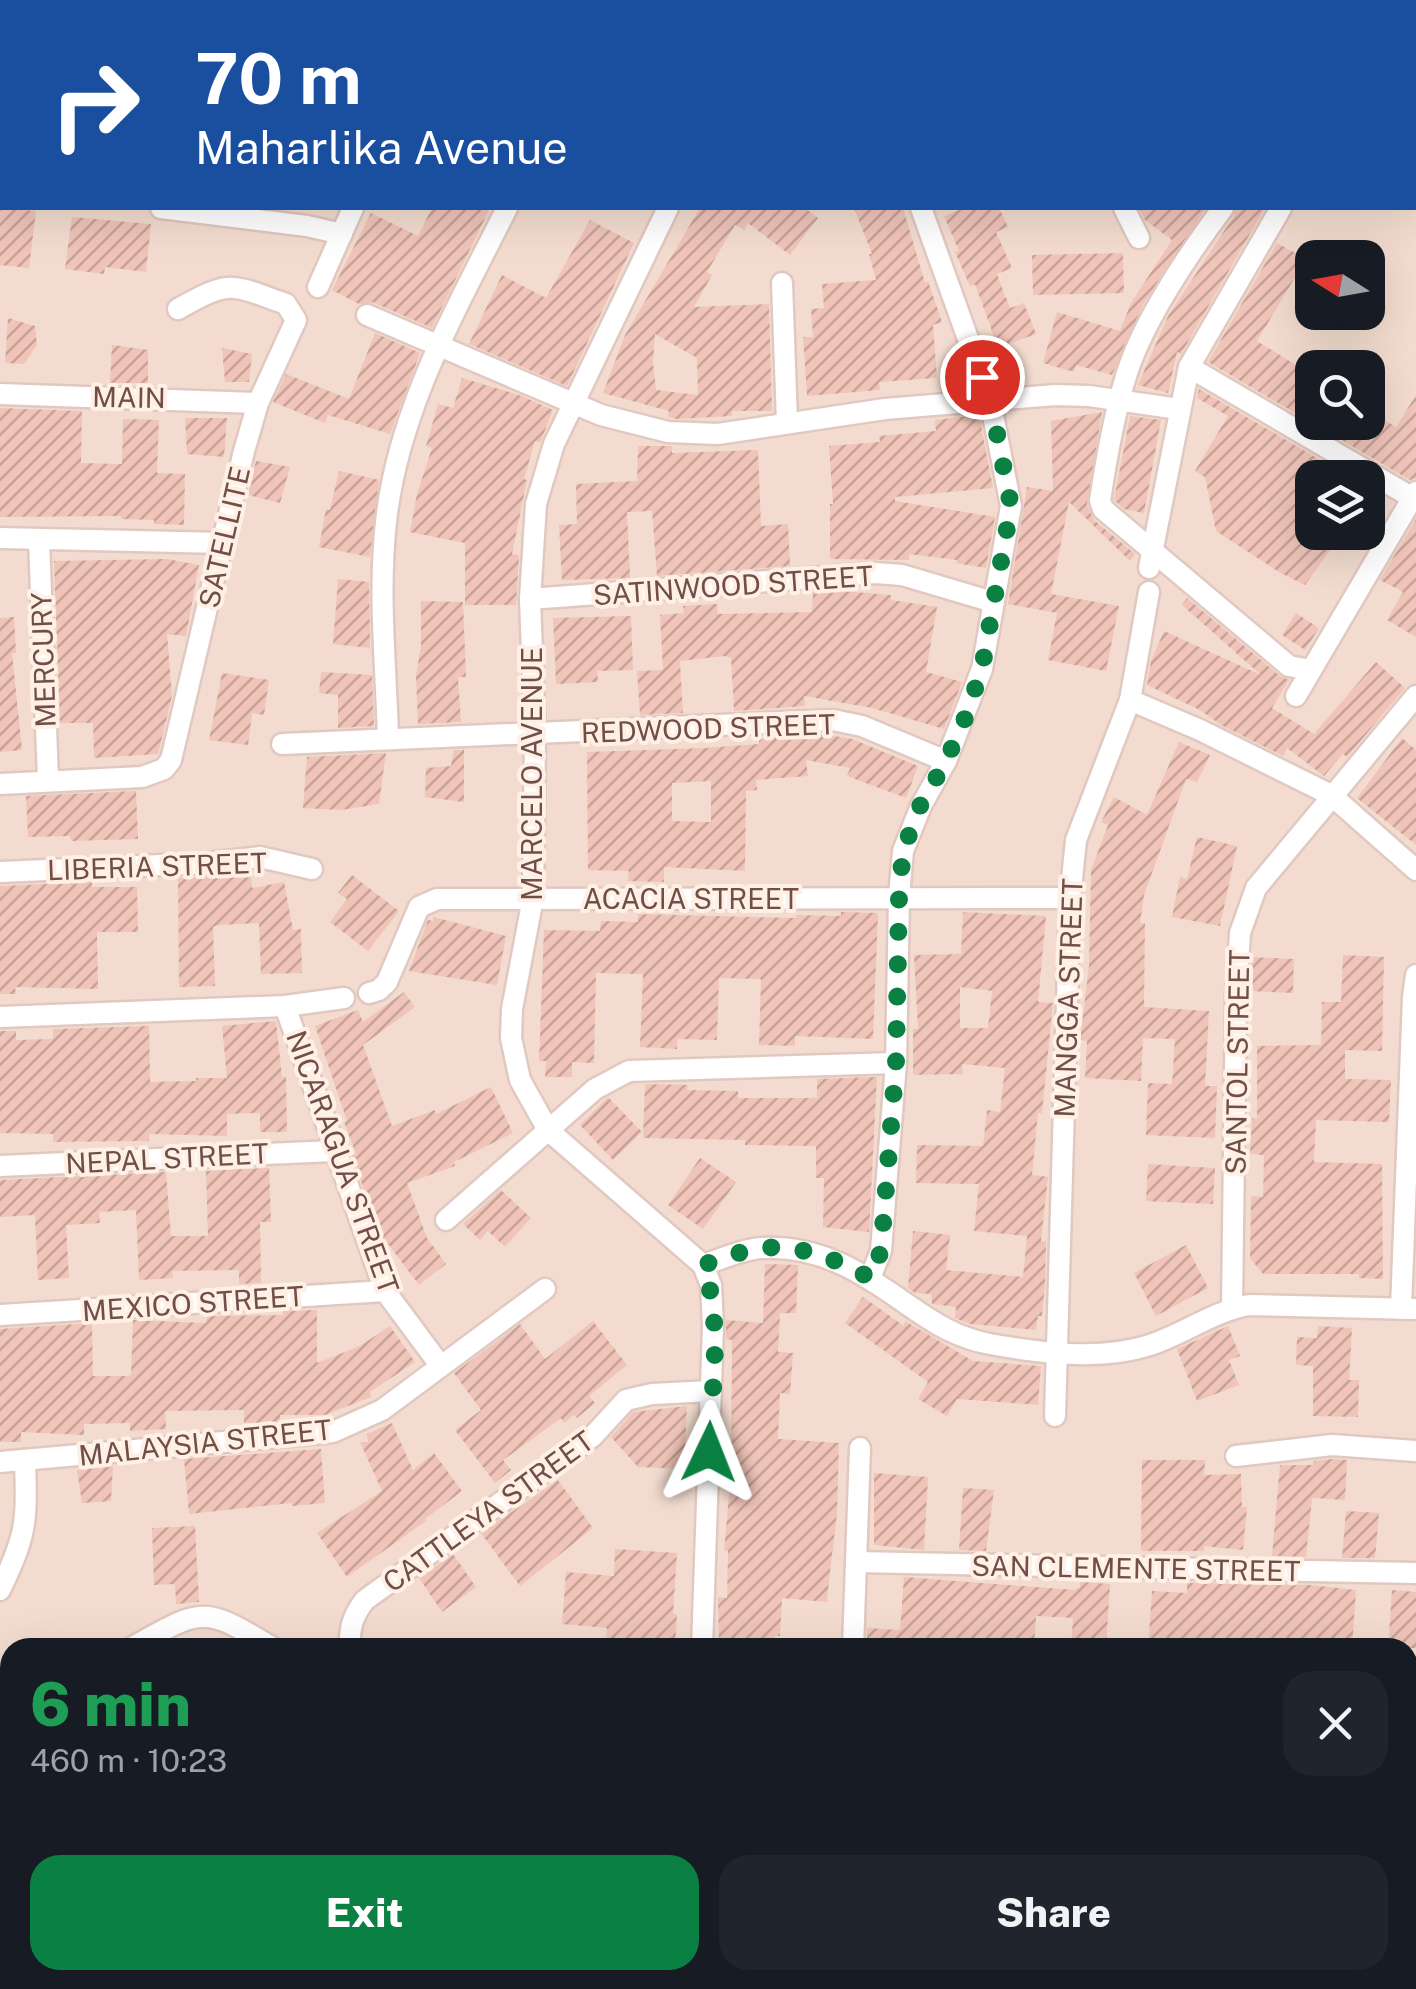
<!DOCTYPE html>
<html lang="en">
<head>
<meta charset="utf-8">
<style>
	body { margin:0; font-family:"Public Sans",sans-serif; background:#20242c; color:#f1f3f6; height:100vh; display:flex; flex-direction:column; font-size:38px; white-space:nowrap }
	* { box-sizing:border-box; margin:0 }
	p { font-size:32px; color:#9ea1a6 }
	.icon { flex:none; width:55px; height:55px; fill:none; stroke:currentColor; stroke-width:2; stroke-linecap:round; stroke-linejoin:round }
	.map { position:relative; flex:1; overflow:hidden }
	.drawer { position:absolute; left:0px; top:1638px; width:1418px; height:352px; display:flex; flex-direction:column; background:#171b24; border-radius:30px 30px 0 0; box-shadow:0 10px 40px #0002 }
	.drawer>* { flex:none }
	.banner { position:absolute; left:0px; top:0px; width:1418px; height:210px; box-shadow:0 10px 40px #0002; background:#1a4fa0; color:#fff; overflow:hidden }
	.needle { width:65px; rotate:281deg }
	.buttons { position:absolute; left:1295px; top:240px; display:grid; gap:20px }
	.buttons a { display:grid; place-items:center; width:90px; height:90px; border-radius:20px; background:#171b24; box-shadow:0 10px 40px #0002; font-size:50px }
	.pin { position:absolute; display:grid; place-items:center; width:85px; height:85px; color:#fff; margin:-42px; border:5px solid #fff; border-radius:50%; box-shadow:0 2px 10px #0007 }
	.me { position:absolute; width:110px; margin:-55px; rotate:2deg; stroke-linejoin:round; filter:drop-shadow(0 0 8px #0008) }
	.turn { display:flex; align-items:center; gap:35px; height:210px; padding:0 30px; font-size:45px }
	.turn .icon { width:130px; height:130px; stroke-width:2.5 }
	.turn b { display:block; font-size:70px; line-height:85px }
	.round { display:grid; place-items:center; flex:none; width:105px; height:105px; border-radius:30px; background:#20242c }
	.headline { display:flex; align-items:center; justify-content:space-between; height:170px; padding:0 30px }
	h1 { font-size:60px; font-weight:800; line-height:75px; color:#1e9e55 }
	.button { display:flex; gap:20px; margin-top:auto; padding:20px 30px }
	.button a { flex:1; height:115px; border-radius:30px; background:#0b8043; color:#fff; font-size:40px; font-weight:800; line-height:115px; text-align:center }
	.button a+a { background:#20242c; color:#f1f3f6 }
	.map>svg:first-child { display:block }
	.residential { fill:#f3dccf; fill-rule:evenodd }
	.building { fill:url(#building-hatch); fill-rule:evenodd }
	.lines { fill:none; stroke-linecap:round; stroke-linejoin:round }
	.minor-casing { stroke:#e1c8c0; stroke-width:25 }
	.path { stroke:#d4a79c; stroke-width:4; stroke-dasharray:2.5 8; stroke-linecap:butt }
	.minor { stroke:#fff; stroke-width:20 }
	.route { stroke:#0b8043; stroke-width:18; stroke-dasharray:0 32.4 }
	.labels { text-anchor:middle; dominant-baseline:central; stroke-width:8; stroke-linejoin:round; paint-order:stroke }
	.street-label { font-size:28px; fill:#714f48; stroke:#fff0e6 }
</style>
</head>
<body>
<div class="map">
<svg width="1416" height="1989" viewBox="0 0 1416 1989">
	<defs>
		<pattern id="building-hatch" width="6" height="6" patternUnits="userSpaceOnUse" patternTransform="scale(2.5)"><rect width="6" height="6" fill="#f0c4b9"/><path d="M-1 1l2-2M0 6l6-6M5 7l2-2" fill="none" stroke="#c7a298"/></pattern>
	</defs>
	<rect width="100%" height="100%" fill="#fbece0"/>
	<path class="residential" d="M 0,0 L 1416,0 L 1416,1989 L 0,1989 ZM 2,2 L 1415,2 L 1415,208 L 2,208 ZM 1312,258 L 1368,258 L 1368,312 L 1312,312 ZM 1312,368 L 1368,368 L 1368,422 L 1312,422 ZM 1312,478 L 1368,478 L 1368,532 L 1312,532 ZM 10,1648 L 1408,1648 L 1408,1980 L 10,1980 Z"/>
	<g class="building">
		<polygon points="0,208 36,211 29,268 0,265"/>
		<polygon points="432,208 490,208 432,328 372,302 359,304 332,290 371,213 418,236"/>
		<path d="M 700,208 L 805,208 L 818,218 L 790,255 L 748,223 L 744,230 L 735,225 L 707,272 L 712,275 L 694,307 L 769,304 L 772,411 L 732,411 L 732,416 L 677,419 L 668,417 L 669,411 L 603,393 L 625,335 ZM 655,334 L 697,358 L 698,395 L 656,390 L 653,363 Z"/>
		<polygon points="854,208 903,208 925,283 928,281 942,322 933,325 937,378 879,382 880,390 807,396 803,337 813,337 811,309 824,308 822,284 876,280 869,254 872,254"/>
		<polygon points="964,208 999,208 1008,227 996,232 1012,268 997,274 1005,296 1002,296 1006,297 1010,308 1024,303 1036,334 998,348 975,284 970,286 955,252 959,251 944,216"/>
		<polygon points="1139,208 1206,208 1144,303 1112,375 1076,365 1074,372 1043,363 1057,312 1120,331 1131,303 1172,240 1145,220"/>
		<polygon points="1236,208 1265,208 1181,354 1177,352 1168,393 1138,385 1168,316 1234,216"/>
		<polygon points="72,217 151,224 146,272 105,267 104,274 65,269"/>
		<polygon points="590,220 634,243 567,386 469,344 502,275 546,298"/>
		<polygon points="1277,243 1306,259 1257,341 1312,375 1312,422 1368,422 1368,410 1396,427 1416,395 1416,478 1410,480 1208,362"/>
		<polygon points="1123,253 1124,293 1033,295 1032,255"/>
		<polygon points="8,318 35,326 37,345 24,364 5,363"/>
		<polygon points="375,333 420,353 390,434 328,415 325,423 273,402 286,374 349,399"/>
		<polygon points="112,345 148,350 148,383 110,383"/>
		<polygon points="222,348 252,354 249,382 225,382"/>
		<polygon points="462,378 519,395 553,410 540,443 535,441 524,479 527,480 512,554 519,555 516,605 465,605 465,543 410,532 417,494 432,448 426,446 438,404 453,408"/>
		<polygon points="1199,389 1351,478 1312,478 1312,532 1343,532 1305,585 1279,572 1216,531 1205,477 1195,471 1228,416 1197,398"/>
		<polygon points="0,408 82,411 81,463 122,464 123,419 159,420 157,473 185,474 184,525 154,524 154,520 121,519 121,516 0,517"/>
		<polygon points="1102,412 1087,505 1094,520 1135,554 1130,561 1069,502 1051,594 1119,606 1106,671 1048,660 1057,613 1008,604 1027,487 1053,491 1051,421"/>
		<polygon points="979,415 993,488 895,497 895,501 995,517 986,568 956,563 957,560 909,554 909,560 830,559 830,504 833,504 829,446 880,442 879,436 936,431 935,420"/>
		<polygon points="1130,416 1161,420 1144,513 1124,509 1114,500"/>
		<polygon points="185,418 227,418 224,457 187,454"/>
		<polygon points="638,446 672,446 672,453 758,450 761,526 788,524 790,566 657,576 652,511 627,512 630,578 562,580 559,525 577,524 576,484 637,481"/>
		<polygon points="256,461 290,467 280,503 248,495"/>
		<polygon points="339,471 379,480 370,557 319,547 326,509 330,510"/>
		<polygon points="1416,519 1416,637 1387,620 1403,592 1380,580"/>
		<polygon points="167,559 199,565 186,636 167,634 172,696 158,754 94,758 93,723 60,723 54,561"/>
		<polygon points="338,579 369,582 370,648 333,644"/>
		<polygon points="829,590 891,595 891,600 937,607 926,672 962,682 944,729 872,708 804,696 805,706 734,711 731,658 724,656 680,661 683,713 640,715 637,671 663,670 660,615 684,613 683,606 717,604 718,614 812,612 813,591"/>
		<polygon points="1187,598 1280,676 1289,680 1272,708 1314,734 1376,662 1405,688 1347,757 1343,754 1324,776 1287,748 1283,756 1221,725 1200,710 1147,685 1151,661 1164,631 1261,675 1182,605"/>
		<polygon points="421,601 463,602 466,677 458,677 461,722 418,724 416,676 421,645"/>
		<polygon points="1296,613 1319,628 1305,650 1282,635"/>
		<polygon points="631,616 633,670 597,671 598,682 556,684 553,618"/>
		<polygon points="14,617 16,653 12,653 22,750 0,752 0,618"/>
		<polygon points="321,672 372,675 374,726 338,728 338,695 319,693"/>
		<polygon points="222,673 269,680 264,715 252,713 248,745 209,740"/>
		<path d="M 823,734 L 852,739 L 918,766 L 906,798 L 847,776 L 850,768 L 806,760 L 808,776 L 756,780 L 757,790 L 746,791 L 745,871 L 664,867 L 664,882 L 628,881 L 629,871 L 588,870 L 587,752 L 705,748 L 759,744 L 759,739 ZM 711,781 L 711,822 L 672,821 L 672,783 Z"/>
		<polygon points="1402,738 1416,750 1416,845 1357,798"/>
		<polygon points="1179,742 1210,755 1197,782 1186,779 1144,895 1140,923 1145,923 1144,1007 1209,1011 1205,1086 1217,1086 1215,1138 1146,1135 1148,1083 1172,1084 1175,1039 1143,1038 1141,1081 1085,1078 1087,1041 1080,1040 1089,966 1091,870 1108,825 1101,822 1114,797 1147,815"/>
		<polygon points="454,750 464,750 464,802 425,797 426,768 451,766"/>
		<polygon points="386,753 379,804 341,810 303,808 307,757"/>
		<polygon points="136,791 138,839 71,841 70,836 28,837 26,796"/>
		<polygon points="1197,837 1237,846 1220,926 1172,917 1180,877 1187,879"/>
		<polygon points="251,874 252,888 284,882 293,930 301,929 302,973 261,974 259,923 218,925 213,927 215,986 179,987 178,878"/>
		<polygon points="352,875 399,911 368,951 330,922 347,899 338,893"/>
		<polygon points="92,882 92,887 137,887 138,932 97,932 98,989 15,987 16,994 0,994 0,886"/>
		<polygon points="841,912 878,913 873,1039 795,1036 795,1046 759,1045 761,979 719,978 717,1040 677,1039 677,1049 640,1047 643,974 596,973 594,1063 572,1062 572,1077 545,1077 546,1061 539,1061 544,930 600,931 601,921 638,922 638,914 796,918 796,915 841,916"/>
		<path d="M 963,912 L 1046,916 L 1038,1002 L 1053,1003 L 1042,1113 L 1038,1113 L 1032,1175 L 1048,1177 L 1041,1241 L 1046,1241 L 1045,1284 L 1042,1316 L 1038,1316 L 1036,1330 L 970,1324 L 955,1318 L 956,1307 L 932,1304 L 931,1294 L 915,1293 L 908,1288 L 913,1231 L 950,1235 L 946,1270 L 1023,1277 L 1027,1236 L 974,1231 L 979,1184 L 916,1183 L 917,1145 L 983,1146 L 987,1110 L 1000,1112 L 1005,1068 L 962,1064 L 963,1074 L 913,1075 L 913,1029 L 918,1029 L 914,955 L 961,954 ZM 960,987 L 992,991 L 988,1028 L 960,1028 Z"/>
		<polygon points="434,917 506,936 497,985 409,971 428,920 433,921"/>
		<polygon points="1343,955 1384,957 1382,1051 1345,1050 1345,1079 1391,1080 1389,1122 1316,1120 1314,1162 1382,1164 1383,1279 1359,1278 1359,1274 1263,1274 1250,1258 1251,1196 1263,1197 1264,1155 1250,1154 1252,1118 1257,1119 1257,1046 1321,1045 1322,1002 1341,1002"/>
		<polygon points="1252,957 1294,959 1293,993 1250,991"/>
		<polygon points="404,992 415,1007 363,1045 392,1126 435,1110 436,1114 491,1087 513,1133 454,1162 455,1166 407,1183 427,1238 446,1264 419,1285 389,1245 386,1246 374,1218 352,1155 356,1154 344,1122 347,1121 315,1026 358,1010 363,1022"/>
		<polygon points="276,1021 282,1077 286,1077 287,1132 260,1132 260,1113 227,1114 227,1136 149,1134 149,1141 53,1142 53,1134 0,1133 0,1031 16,1031 16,1040 53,1039 53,1029 149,1026 150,1082 196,1081 196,1078 227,1078 222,1026"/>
		<polygon points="877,1077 869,1232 823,1227 824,1178 816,1178 816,1146 745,1145 745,1140 643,1138 645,1084 688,1085 687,1090 738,1091 738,1098 817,1098 817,1079"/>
		<polygon points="608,1097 642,1132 613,1160 580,1125"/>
		<polygon points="700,1158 736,1182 703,1229 668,1205"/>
		<polygon points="1148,1164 1215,1168 1213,1204 1146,1201"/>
		<polygon points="269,1168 271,1222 260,1222 261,1283 239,1284 239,1270 172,1271 173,1278 139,1280 136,1210 99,1212 100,1223 66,1225 69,1278 38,1280 35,1215 0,1217 0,1180 166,1172 171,1236 208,1236 206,1171"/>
		<polygon points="501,1190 531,1218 505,1247 488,1231 480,1240 463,1224"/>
		<polygon points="1186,1245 1208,1288 1156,1316 1134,1273"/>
		<polygon points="765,1264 798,1265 796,1313 780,1313 778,1352 793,1353 790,1394 780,1393 778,1439 839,1443 837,1513 829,1580 827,1602 782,1598 780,1636 775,1636 775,1648 719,1648 718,1597 727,1598 728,1551 724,1550 731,1474 732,1340 726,1339 726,1320 763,1323"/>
		<polygon points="863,1297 904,1326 905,1321 973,1361 1041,1366 1038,1405 957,1399 947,1416 918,1399 928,1382 845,1323"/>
		<polygon points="317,1310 317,1363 360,1346 390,1326 415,1362 370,1392 371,1397 325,1415 280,1415 280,1423 244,1423 244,1410 165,1411 166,1429 130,1431 130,1423 84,1424 84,1435 21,1432 21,1442 0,1442 0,1329 92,1323 93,1376 128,1376 131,1375 133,1320 206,1323 207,1316 283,1315 283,1311"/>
		<polygon points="593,1321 627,1365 589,1396 595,1403 577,1418 574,1415 564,1423 561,1418 503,1460 511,1470 495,1483 455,1430 481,1410 454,1373 520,1324 545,1359"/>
		<polygon points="1228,1326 1240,1356 1229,1360 1239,1385 1197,1401 1177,1349"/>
		<polygon points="1318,1326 1352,1328 1349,1380 1359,1380 1358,1417 1313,1416 1313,1366 1296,1365 1297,1337 1317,1338"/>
		<polygon points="687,1406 684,1469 638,1467 611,1437 633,1412"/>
		<polygon points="392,1423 413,1470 434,1453 462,1491 425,1519 426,1521 347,1577 317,1533 382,1491 360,1442 368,1442 367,1434"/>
		<polygon points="321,1449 325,1503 292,1506 292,1503 189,1514 184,1459"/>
		<polygon points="1332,1459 1347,1460 1345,1500 1312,1498 1306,1557 1272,1556 1280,1465 1313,1465 1314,1461"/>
		<polygon points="1142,1460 1205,1460 1204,1475 1241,1474 1242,1507 1247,1507 1243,1550 1204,1546 1204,1551 1141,1551"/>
		<polygon points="113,1466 111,1501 82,1503 77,1470"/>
		<polygon points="874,1473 928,1477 924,1550 874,1545"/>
		<polygon points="558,1480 593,1528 520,1586 481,1533"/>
		<polygon points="963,1488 994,1490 986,1551 959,1550"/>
		<polygon points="1346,1511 1379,1513 1375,1558 1342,1558"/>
		<polygon points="195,1526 199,1602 176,1604 175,1584 154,1585 152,1528"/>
		<polygon points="615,1549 677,1553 673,1614 677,1614 675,1648 606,1648 607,1628 562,1624 566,1572 614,1576"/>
		<polygon points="453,1554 476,1587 442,1612 419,1578"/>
		<polygon points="904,1577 1075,1590 1080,1587 1080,1582 1110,1584 1106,1648 1071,1648 1073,1618 1036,1616 1034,1648 867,1648 867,1628 900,1630"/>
		<polygon points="1187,1583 1310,1585 1356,1590 1352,1648 1148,1648 1152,1591 1187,1593"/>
		<polygon points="1392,1590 1416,1592 1416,1648 1388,1648"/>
	</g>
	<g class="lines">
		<defs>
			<g id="minor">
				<polyline points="702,0 709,2"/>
				<polyline points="1014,0 1015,2"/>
				<polyline points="1175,0 1176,2"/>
				<polyline points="90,2 92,0"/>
				<polyline points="266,2 267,0"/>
				<polyline points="447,2 448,0"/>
				<polyline points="607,2 608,0"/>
				<polyline points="767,2 768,0"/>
				<polyline points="945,2 945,0"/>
				<polyline points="1261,2 1263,0"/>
				<polyline points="0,141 2,134"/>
				<polyline points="0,194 2,194"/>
				<polyline points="161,208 307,226 342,234"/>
				<polyline points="668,208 554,444 536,504 530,599 535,735 533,898 512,1009 511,1038 520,1080 548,1130 703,1265 711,1285 713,1327 702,1648"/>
				<polyline points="1124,208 1139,238"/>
				<path d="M 1223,208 C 1189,253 1144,320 1127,373 C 1114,414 1106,460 1100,501 L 1103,509 L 1289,666 L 1311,670"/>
				<polyline points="782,283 787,422"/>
				<polyline points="318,287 353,208"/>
				<polyline points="367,315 601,415 668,432 718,434 885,409 1055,395 1089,396 1179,409"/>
				<polyline points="1189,367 1413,498"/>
				<polyline points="0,394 258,403"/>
				<polyline points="0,538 223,543"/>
				<polyline points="39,539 48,780"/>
				<polyline points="1149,568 1189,367 1281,208"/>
				<polyline points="530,599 875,573 902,575 993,602"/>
				<polyline points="1296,696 1416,492"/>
				<polyline points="1130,700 1200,730 1331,795 1416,870"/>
				<path d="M 388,738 C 386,667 378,593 386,522 C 398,409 457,308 507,208"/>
				<polyline points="282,744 833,720 862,726 946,761"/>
				<path d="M 0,784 L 142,777 L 164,769 L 171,760 L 244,451 L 258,403 L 296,320 L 286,304 C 230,284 231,279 178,309"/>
				<polyline points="0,872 208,863 260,857 312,869"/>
				<polyline points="369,993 379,990 387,982 419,907 437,899 1070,898"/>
				<polyline points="285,1006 385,1291 440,1365"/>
				<polyline points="0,1017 285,1006 344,998"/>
				<polyline points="0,1166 334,1151"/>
				<polyline points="446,1220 595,1089 629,1071 896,1063"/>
				<path d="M 703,1265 C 721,1259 743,1249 762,1248 C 820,1245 863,1273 908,1305 C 934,1323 957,1338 990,1344 C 1039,1353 1101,1361 1150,1345 C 1184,1334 1214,1311 1249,1305 L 1416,1309"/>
				<polyline points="870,1278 881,1251 896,1063 899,897 903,851 921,806 946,761 982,669 1011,506 990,400 921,208"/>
				<polyline points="1232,1308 1236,994 1240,933 1256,888 1416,696"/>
				<polyline points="1401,1309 1413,997 1416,975"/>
				<polyline points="0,1315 385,1291"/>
				<polyline points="1055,1416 1070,898 1076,840 1130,700 1149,592"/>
				<polyline points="1236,1456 1332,1445 1416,1451"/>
				<polyline points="0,1462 333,1432 382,1410 545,1289"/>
				<polyline points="856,1562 1416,1573"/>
				<path d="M 0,1590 C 27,1534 27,1522 25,1460"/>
				<path d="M 131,1648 C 202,1608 203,1605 273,1648"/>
				<path d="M 350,1648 C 349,1628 353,1615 365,1600 L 592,1437 L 626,1400 L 652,1394 L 711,1391"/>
				<polyline points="853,1648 860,1448"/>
				<polyline points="1408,1703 1416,1703"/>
				<polyline points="0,1802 10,1802"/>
				<polyline points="1408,1832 1416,1833"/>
				<polyline points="1408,1965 1416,1965"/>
				<polyline points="11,1989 15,1980"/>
				<polyline points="709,1989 710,1980"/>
				<polyline points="841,1989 841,1980"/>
			</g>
		</defs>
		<use href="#minor" class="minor-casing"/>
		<polyline class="path" points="1415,47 1416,47"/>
		<use href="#minor" class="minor"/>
	</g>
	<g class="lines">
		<path class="route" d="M 709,1452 C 711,1392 724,1322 703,1265 C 720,1259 738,1252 756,1249 C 795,1242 837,1259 870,1278 L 881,1251 L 896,1063 L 899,897 L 903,851 L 920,806 L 946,761 L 966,716 L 982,668 L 1011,506 L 994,418 L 982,377"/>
	</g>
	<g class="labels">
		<g class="street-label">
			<text transform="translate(129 397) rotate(1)">MAIN</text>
			<text transform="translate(224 537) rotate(-77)">SATELLITE</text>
			<text transform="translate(733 585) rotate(-4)">SATINWOOD STREET</text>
			<text transform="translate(43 660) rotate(-92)">MERCURY</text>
			<text transform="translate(708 728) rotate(-2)">REDWOOD STREET</text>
			<text transform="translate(531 774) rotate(-90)">MARCELO AVENUE</text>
			<text transform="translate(157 866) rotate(-2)">LIBERIA STREET</text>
			<text x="691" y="898">ACACIA STREET</text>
			<text transform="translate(1068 998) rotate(-88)">MANGGA STREET</text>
			<text transform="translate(1237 1062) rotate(-89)">SANTOL STREET</text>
			<text transform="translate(167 1158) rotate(-3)">NEPAL STREET</text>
			<text transform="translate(343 1162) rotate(70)">NICARAGUA STREET</text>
			<text transform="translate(193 1303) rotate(-4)">MEXICO STREET</text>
			<text transform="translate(205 1442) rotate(-6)">MALAYSIA STREET</text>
			<text transform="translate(488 1511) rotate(-36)">CATTLEYA STREET</text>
			<text transform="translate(1136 1568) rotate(1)">SAN CLEMENTE STREET</text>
		</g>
	</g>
</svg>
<div class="buttons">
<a><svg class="needle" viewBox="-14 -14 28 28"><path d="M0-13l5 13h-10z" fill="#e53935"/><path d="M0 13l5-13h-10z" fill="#9ea1a6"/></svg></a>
<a><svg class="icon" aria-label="search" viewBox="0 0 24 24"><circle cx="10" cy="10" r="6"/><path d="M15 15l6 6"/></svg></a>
<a><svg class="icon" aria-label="layers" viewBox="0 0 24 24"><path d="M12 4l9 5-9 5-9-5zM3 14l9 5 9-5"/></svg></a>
</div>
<div class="pin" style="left:982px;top:377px;background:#d93025"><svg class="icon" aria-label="arrive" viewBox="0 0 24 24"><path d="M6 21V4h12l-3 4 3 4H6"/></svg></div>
<svg class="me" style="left:709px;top:1452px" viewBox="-20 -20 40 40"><path d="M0-17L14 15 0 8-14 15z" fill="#0b8043" stroke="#fff" stroke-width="4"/></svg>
<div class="banner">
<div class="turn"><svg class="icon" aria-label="right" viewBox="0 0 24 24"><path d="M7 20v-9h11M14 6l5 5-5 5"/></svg><div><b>70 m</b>Maharlika Avenue</div></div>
</div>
<section class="drawer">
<div class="headline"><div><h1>6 min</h1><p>460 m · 10:23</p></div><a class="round"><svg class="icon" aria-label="close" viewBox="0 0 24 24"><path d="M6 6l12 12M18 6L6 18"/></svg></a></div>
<div class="button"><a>Exit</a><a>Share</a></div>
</section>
</div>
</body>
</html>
